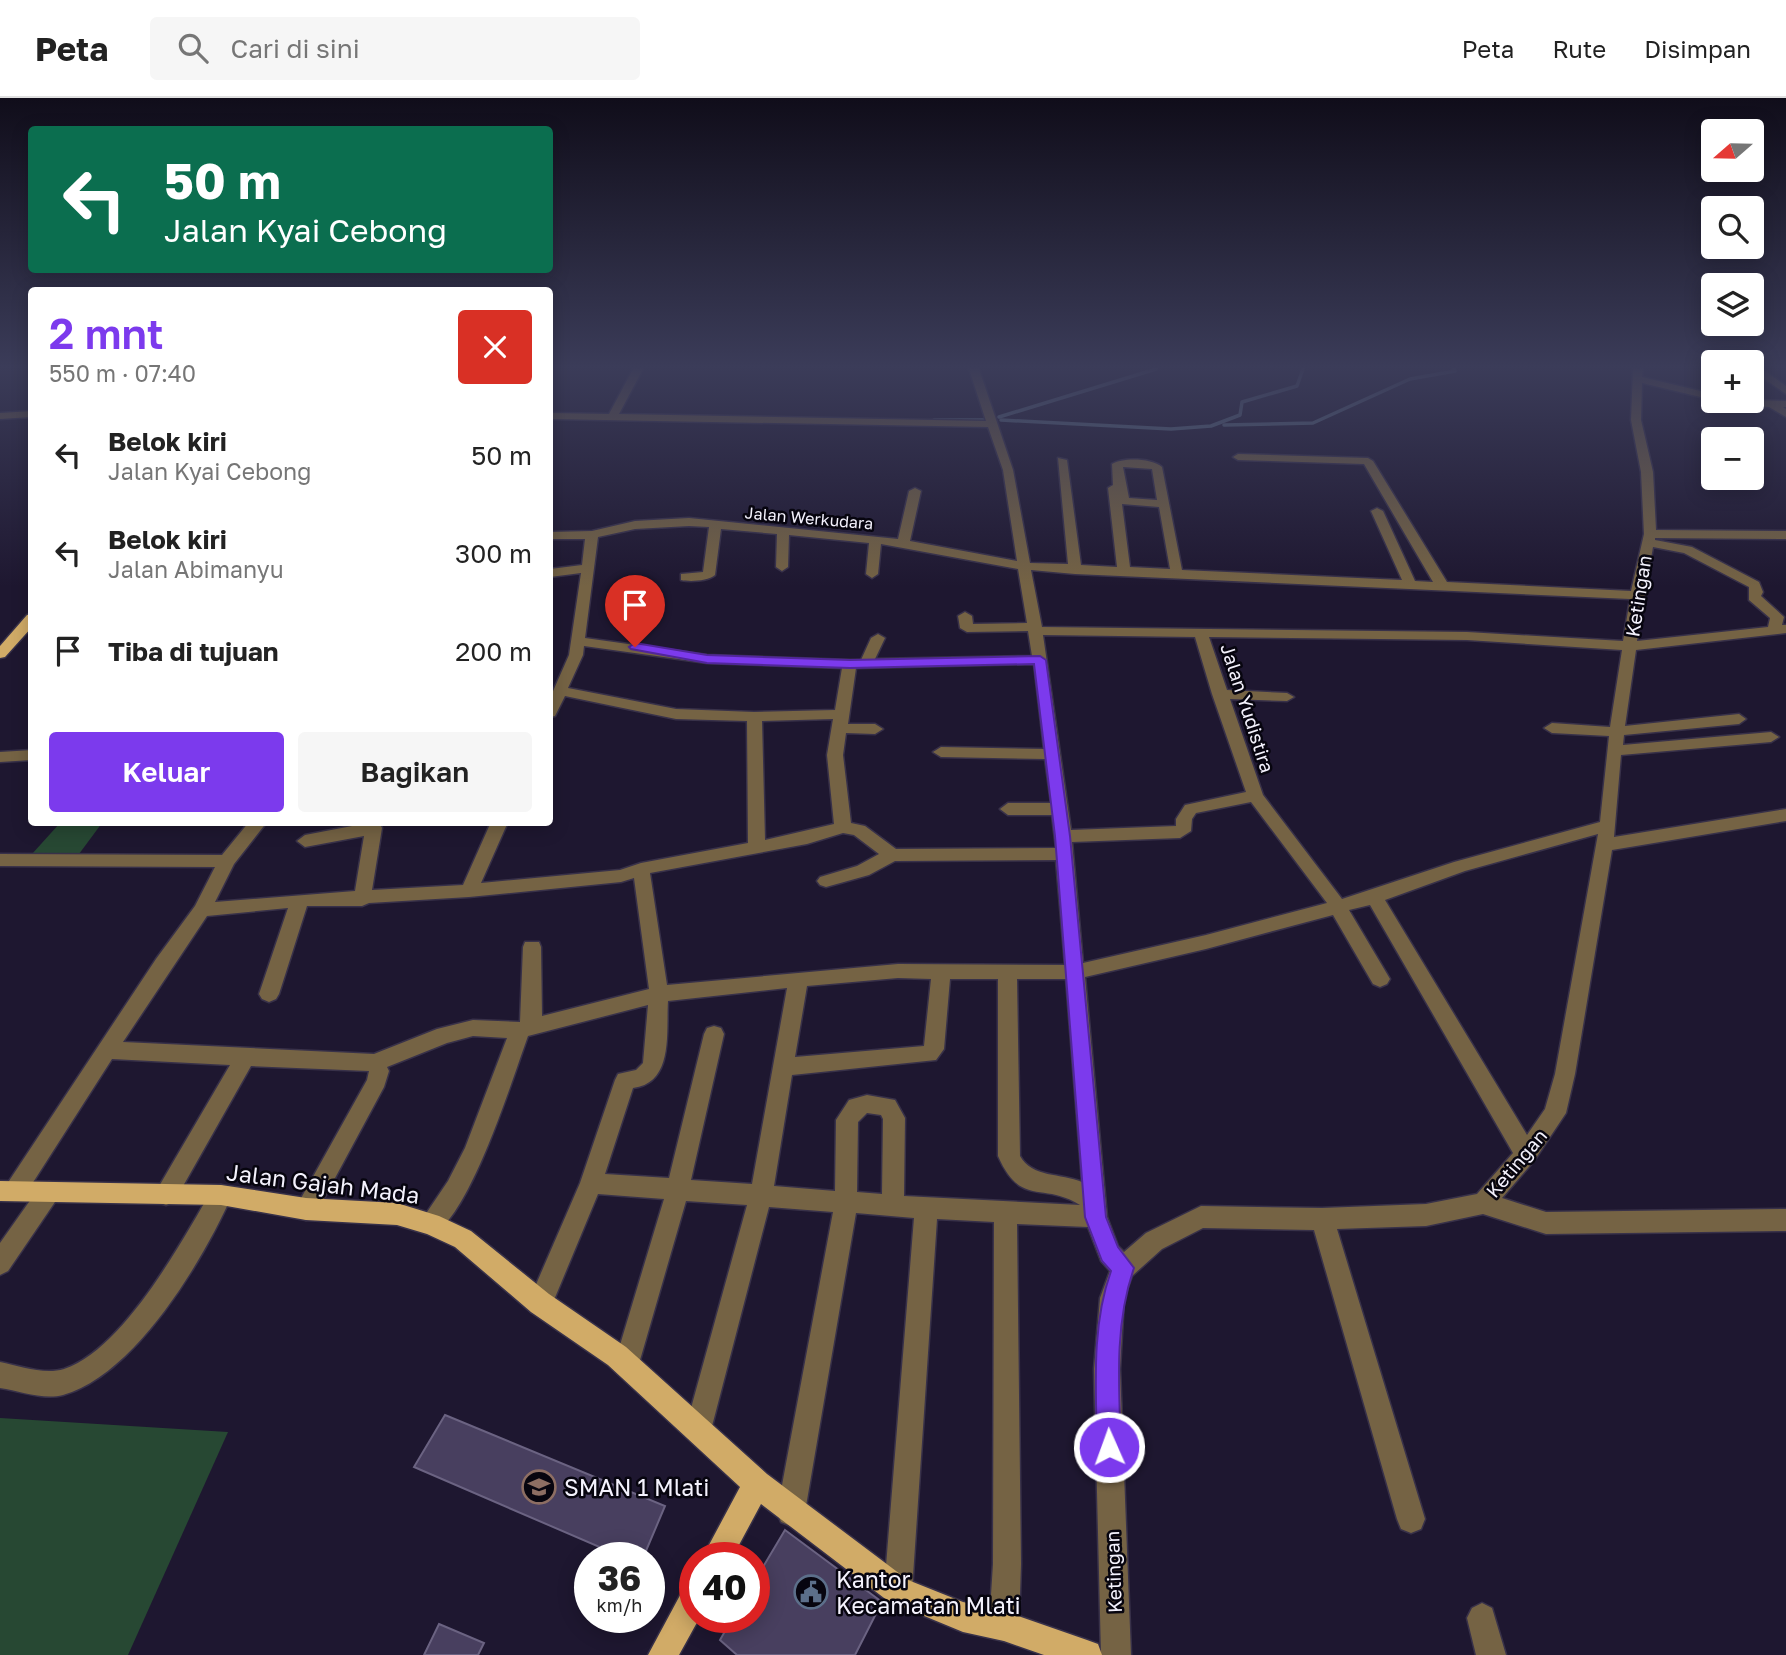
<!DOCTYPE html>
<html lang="id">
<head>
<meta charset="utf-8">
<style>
	body { margin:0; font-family:"Golos Text",sans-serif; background:#f6f6f6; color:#222; height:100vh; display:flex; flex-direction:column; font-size:26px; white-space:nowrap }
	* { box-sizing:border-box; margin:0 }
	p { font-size:23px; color:#767676 }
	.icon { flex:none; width:38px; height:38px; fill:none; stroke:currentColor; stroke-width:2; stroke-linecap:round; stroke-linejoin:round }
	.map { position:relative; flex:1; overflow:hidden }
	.drawer { position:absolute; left:28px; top:189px; width:525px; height:539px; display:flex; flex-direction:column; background:#fff; border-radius:7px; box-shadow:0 4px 18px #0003 }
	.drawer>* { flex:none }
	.hud { position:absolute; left:28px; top:28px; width:525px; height:147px; border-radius:7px; box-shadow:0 4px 18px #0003; background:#0b6e4f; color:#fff; overflow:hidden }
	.needle { width:46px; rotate:250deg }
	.buttons { position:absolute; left:1701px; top:21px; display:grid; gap:14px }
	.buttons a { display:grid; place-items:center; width:63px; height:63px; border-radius:7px; background:#fff; box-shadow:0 4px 18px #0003; font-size:35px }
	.speed { position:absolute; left:574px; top:1444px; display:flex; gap:14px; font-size:35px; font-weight:700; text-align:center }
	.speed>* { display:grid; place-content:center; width:91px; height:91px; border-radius:50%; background:#fff; box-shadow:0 4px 18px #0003; line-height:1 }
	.speed small { font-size:18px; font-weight:400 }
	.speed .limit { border:10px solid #d22; background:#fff; color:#111 }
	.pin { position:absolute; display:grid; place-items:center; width:60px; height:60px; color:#fff; margin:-72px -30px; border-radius:50% 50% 50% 0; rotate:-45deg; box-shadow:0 0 7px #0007 }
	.pin .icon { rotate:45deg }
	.me { position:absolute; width:77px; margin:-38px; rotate:358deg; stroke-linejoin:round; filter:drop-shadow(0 0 5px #0008) }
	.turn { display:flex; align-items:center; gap:24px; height:147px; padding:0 21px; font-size:32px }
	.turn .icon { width:91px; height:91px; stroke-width:2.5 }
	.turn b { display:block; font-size:49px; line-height:60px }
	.round { display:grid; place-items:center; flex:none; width:74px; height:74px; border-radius:7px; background:#f6f6f6 }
	.overview { display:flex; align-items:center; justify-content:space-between; height:119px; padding:0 21px }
	h1 { font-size:42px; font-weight:600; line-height:52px; color:#7c3aed }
	.action { display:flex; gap:14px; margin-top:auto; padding:14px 21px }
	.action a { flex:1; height:80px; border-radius:7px; background:#7c3aed; color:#fff; font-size:28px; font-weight:600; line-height:80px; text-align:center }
	.action a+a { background:#f6f6f6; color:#222 }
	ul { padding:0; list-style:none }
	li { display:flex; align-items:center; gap:21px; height:98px; padding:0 21px }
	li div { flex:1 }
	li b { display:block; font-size:26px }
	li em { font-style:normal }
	header { display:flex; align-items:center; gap:42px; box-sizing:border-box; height:98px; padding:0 35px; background:#fff; border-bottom:2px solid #e0e0e0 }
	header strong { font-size:33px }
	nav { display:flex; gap:38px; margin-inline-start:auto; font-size:24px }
	.search { width:490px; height:63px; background:#f6f6f6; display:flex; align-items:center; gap:18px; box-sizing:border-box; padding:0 24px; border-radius:7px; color:#767676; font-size:26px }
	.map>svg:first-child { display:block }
	.green { fill:#274833 }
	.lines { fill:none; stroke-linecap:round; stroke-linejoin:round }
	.stream { stroke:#5f7387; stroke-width:3.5 }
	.building { fill:#483f5f; stroke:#6b6382; stroke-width:2 }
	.minor-casing { stroke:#383149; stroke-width:3 }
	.major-casing { stroke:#383149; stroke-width:3 }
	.minor { fill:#756344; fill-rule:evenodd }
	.major { fill:#d1ab67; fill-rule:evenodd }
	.route { fill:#7c3aed; stroke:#51269a; stroke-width:2 }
	.labels { text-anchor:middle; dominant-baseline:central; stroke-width:5; stroke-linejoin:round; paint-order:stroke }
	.far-street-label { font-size:16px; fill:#f4f2fd; stroke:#07050f }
	.street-label { font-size:19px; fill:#f4f2fd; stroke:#07050f }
	.near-street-label { font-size:23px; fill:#f4f2fd; stroke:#07050f }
	.near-poi-label { font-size:23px; fill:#f4f2fd; stroke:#07050f; text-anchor:start }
</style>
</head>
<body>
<header>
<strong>Peta</strong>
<div class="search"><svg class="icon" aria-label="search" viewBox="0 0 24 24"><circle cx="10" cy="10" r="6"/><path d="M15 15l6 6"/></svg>Cari di sini</div>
<nav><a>Peta</a><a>Rute</a><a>Disimpan</a></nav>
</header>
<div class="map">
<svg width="1786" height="1557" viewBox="0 0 1786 1557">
	<rect width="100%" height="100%" fill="#1e1730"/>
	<g class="green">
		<polygon points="60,725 102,725 79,756 32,756"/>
		<polygon points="0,1320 228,1334 128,1557 0,1557"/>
	</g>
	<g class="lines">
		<g class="stream">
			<polyline points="999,319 1156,271"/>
			<polyline points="934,322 991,322"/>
			<polyline points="1001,322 1171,331 1211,328 1240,317 1242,304 1297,288 1303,271"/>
			<polyline points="1224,327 1313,325 1410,281 1455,273 1454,271"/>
		</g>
	</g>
	<g class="building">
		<polygon points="445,1317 665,1408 643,1460 625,1460 414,1369"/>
		<polygon points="785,1432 882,1504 855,1557 737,1557 720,1542 733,1519 754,1519 754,1484"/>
		<polygon points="439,1526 484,1545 478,1557 424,1557"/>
	</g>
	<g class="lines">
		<defs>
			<g id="minor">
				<path d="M 633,271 L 643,271 L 619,316 L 986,323 L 969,271 L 979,271 L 1013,372 L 1030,465 L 1068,466 L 1058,360 L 1067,362 L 1081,467 L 1117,469 L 1108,390 L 1113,387 L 1112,366 C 1123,359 1152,360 1162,369 L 1182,472 L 1402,482 L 1371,413 L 1377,410 L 1383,413 L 1415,483 L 1433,484 L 1364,366 L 1238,362 L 1233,359 L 1238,356 L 1368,360 L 1373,363 L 1447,484 L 1631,493 L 1644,436 L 1641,374 L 1631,322 L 1633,271 L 1643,271 L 1642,279 L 1713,296 L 1713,302 L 1642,285 L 1641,322 L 1653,374 L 1656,432 L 1786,433 L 1786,441 L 1655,440 L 1655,442 L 1692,449 L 1759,484 L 1763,494 L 1761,498 L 1784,519 L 1782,527 L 1786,527 L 1786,535 L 1636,552 L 1625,628 L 1739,616 L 1746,621 L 1739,626 L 1624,637 L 1623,647 L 1771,634 L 1779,639 L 1771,644 L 1621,657 L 1614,739 L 1786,711 L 1786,723 L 1612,752 L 1575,976 L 1566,1015 L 1534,1063 L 1502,1100 L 1546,1114 L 1786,1111 L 1786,1133 L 1546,1136 L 1483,1116 L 1426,1128 L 1337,1131 L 1425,1421 L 1421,1431 L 1411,1435 L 1401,1431 L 1397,1421 L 1314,1132 L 1203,1130 L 1162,1151 L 1132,1178 L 1124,1200 L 1120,1271 L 1131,1557 L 1101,1557 L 1094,1271 L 1100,1200 L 1110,1173 L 1101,1163 L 1088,1129 L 1017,1126 L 1021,1466 L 1019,1528 L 1014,1538 L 1004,1543 L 994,1538 L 989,1528 L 993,1466 L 994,1124 L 937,1121 L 912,1493 L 908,1503 L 898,1507 L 888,1503 L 884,1493 L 914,1120 L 856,1115 L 805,1414 L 801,1424 L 791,1428 L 781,1424 L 777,1414 L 833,1114 L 769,1109 L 711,1332 L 707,1341 L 698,1345 L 689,1341 L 685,1332 L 747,1107 L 686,1103 L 636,1276 L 627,1280 L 618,1276 L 614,1267 L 664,1101 L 598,1096 L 549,1214 L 540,1217 L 531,1214 L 528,1205 L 580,1085 L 615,982 L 618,976 L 636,972 L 643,965 L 648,907 L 528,938 C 513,979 469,1122 431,1137 L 423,1134 L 419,1126 L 448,1083 L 465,1050 L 507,940 L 473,938 L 447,945 L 387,969 L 389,973 L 384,989 L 314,1119 L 306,1122 L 298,1119 L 295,1111 L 367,982 L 369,973 L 251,968 L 174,1104 L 166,1107 L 158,1104 L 155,1097 L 158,1090 L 230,967 L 112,961 L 23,1100 L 15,1103 L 7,1100 L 4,1093 L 7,1086 L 156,861 L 195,808 L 215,769 L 0,768 L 0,756 L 222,757 L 249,724 L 267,724 L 234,766 L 215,804 L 355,793 L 364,738 L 305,749 L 297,743 L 305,737 L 373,724 L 380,726 L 382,730 L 372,792 L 463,787 L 491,724 L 508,724 L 481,785 L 620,772 L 641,765 L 748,745 L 747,623 L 676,621 L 565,598 L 555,618 L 550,619 L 550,600 L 569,557 L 581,475 L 550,479 L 550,471 L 582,467 L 585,441 L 550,441 L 550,434 L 592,433 L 635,423 L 689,420 L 898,441 L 909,393 L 915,390 L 921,393 L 910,443 L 1017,463 L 1003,372 L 988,329 L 550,321 L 550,315 L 609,316 ZM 1123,369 L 1152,371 L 1157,402 L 1129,400 ZM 1122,406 L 1159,409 L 1170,471 L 1130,469 ZM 689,428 L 709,429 L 703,474 L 681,476 L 681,482 C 690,484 708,483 715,477 L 721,431 L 777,436 L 776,469 L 782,473 L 788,469 L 789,437 L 869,445 L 866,476 L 872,480 L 878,476 L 881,446 L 1018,471 L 1027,525 L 973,526 L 972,518 L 965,514 L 958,518 L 960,530 L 967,534 L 1028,533 L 1032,558 L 875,561 L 885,540 L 878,536 L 871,540 L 861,562 L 850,562 L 707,557 L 585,540 L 598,439 L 635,431 ZM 1653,449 L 1684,455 L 1749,489 L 1749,502 L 1770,520 L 1768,529 L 1637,543 ZM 1031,472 L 1075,476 L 1630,501 L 1623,543 L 1467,534 L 1042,529 ZM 1043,537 L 1195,539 L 1212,596 L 1246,694 L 1185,707 L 1176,721 L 1176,728 L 1071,732 ZM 1209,539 L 1467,542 L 1622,552 L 1610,629 L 1552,625 L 1544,630 L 1552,635 L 1609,638 L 1600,724 L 1454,764 L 1342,801 L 1263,697 L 1230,601 L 1287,603 L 1294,599 L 1287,595 L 1227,592 ZM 584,548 L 707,565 L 842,570 L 835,612 L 754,614 L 676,611 L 568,590 L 583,557 ZM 1034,566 L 1044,651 L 941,649 L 933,654 L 941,659 L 1045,661 L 1051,705 L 1008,705 L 1000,711 L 1008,717 L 1052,717 L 1056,750 L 896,751 L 865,728 L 851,725 L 843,657 L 846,635 L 875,636 L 883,631 L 875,626 L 848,626 L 856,570 ZM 833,621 L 827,657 L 834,726 L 765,742 L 762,623 ZM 1251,704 L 1327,805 L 1206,837 L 1083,865 L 1072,744 L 1180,740 L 1191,733 L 1192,721 L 1196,715 ZM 843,735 L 854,737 L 879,756 L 857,768 L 820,779 L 817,783 L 820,787 L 826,789 L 869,777 L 895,763 L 1056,762 L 1065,867 L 898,866 L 667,887 L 650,775 L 807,746 ZM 1598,736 L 1555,976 L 1545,1011 L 1527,1037 L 1385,802 L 1465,773 ZM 634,780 L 649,891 L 542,918 L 541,849 L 539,844 L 525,844 L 523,849 L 520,924 L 473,922 L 437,931 L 374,956 L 123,944 L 207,818 L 288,810 L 259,896 L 262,901 L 269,904 L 276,901 L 279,896 L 307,808 L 362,808 L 369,805 L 469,799 L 621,784 ZM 1370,807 L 1513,1055 L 1477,1096 L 1426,1106 L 1322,1110 L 1201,1108 L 1146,1135 L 1124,1154 L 1118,1148 L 1107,1119 L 1085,879 L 1206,851 L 1333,817 L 1373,886 L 1380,889 L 1387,886 L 1390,881 L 1349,812 ZM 898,880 L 931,881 L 924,948 L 795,959 L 807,888 ZM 950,881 L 998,881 L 998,1058 C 1021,1110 1042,1083 1080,1107 L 904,1098 L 905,1020 L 895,1002 L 867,997 L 849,1002 L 836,1022 L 835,1093 L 774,1088 L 792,977 L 936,962 L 944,951 ZM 1017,881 L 1066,881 L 1082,1084 C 1061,1075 1032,1080 1020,1058 ZM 787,890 L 752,1086 L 691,1082 L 724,936 L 721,930 L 714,928 L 707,930 L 704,936 L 669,1080 L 605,1076 L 633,990 C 674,985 666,934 668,903 ZM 867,1015 L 881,1017 L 883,1021 L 882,1096 L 857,1094 L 858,1024 Z"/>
				<polygon points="1759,273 1765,273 1786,288 1786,296 1759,277"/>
				<polygon points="1752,302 1786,303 1786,309 1783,309 1786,311 1786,319 1769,309 1732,306 1727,303"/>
				<polygon points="32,313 32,319 0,321 0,315"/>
				<polygon points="32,652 32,662 0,664 0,654"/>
				<polygon points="49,1084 57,1087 60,1094 57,1101 8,1173 0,1177 0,1145 41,1087"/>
				<path d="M 221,1087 L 229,1090 L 232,1097 C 204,1161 135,1277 63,1297 C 43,1302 20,1293 0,1290 L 0,1264 C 20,1268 44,1277 64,1271 C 124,1251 182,1143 213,1090 Z"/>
				<polygon points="1482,1505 1492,1510 1506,1557 1476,1557 1467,1520 1472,1510"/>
			</g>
			<g id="major">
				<polygon points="32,516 32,529 5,559 0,560 0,548 27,517"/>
				<polygon points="0,1083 221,1087 306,1100 397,1105 439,1118 471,1133 549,1196 626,1249 767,1376 908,1482 963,1504 1004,1513 1087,1542 1098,1546 1102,1557 1044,1557 1004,1543 963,1534 888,1503 761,1406 732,1460 702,1460 740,1389 608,1267 531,1214 455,1149 427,1136 397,1127 306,1122 221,1107 0,1103"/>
				<polygon points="695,1484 695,1519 700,1519 679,1557 648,1557 685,1488"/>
			</g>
		</defs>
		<use href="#minor" class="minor-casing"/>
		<use href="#major" class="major-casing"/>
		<use href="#minor" class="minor"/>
		<use href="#major" class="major"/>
	</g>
	<linearGradient id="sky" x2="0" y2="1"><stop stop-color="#100d1a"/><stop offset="0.55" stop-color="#3b3c59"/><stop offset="1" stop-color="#3b3c59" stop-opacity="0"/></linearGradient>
	<rect width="1786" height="489" fill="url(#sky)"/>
	<path class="route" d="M 635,545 L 707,557 L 850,562 L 1040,558 L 1046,562 L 1070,738 L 1106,1119 L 1118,1149 L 1134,1170 C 1114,1227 1119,1289 1121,1349 L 1118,1357 L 1109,1361 L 1101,1357 L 1097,1349 C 1096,1290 1091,1229 1111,1173 L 1102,1163 L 1085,1119 L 1055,738 L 1034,566 L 850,570 L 707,565 L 631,551 L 629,549 Z"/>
	<defs>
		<symbol id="school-ring" viewBox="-11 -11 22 22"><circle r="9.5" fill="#07050f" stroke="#8d6e63" stroke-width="1.5"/><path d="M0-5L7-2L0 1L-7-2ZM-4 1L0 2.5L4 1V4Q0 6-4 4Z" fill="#8d6e63"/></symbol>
		<symbol id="civic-ring" viewBox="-11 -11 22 22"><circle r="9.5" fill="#07050f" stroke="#5c6f8a" stroke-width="1.5"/><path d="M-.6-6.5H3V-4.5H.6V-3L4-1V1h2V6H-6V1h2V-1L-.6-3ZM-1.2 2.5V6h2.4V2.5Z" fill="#5c6f8a"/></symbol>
	</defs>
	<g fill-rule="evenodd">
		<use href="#school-ring" x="520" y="1370" width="38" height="38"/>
		<use href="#civic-ring" x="792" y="1475" width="38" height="38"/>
	</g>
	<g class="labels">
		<g class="far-street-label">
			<text transform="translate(809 420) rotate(5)">Jalan Werkudara</text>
		</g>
		<g class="street-label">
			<text transform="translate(1638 498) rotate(-81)">Ketingan</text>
			<text transform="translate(1248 610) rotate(72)">Jalan Yudistira</text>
			<text transform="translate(1516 1065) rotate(-50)">Ketingan</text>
			<text transform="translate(1113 1474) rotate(-92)">Ketingan</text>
		</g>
		<g class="near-street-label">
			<text transform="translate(323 1085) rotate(7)">Jalan Gajah Mada</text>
		</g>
		<g class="near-poi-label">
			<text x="564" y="1389">SMAN 1 Mlati</text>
			<text x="836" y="1481">Kantor<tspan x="836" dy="26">Kecamatan Mlati</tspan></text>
		</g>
	</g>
</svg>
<div class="buttons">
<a><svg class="needle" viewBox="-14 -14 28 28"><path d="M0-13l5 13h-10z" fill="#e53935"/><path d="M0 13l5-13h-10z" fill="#767676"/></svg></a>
<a><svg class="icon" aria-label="search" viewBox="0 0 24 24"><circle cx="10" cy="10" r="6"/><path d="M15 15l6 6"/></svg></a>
<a><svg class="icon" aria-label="layers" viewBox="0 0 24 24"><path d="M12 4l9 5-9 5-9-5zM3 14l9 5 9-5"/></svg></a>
<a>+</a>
<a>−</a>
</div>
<div class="speed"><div>36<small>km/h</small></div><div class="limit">40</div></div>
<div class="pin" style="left:635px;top:549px;background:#d93025"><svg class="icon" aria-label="arrive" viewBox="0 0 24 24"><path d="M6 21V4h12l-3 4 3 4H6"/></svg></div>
<svg class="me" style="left:1109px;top:1349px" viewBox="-20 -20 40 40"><circle r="17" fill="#7c3aed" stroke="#fff" stroke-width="3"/><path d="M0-11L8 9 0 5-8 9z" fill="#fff"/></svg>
<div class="hud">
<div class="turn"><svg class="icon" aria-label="left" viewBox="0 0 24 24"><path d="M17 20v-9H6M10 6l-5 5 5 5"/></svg><div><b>50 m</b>Jalan Kyai Cebong</div></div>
</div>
<section class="drawer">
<div class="overview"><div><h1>2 mnt</h1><p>550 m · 07:40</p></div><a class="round" style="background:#d93025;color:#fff"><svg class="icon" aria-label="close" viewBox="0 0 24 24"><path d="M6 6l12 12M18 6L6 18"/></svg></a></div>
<ul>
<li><svg class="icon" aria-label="left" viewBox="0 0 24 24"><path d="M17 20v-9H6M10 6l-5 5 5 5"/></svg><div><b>Belok kiri</b><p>Jalan Kyai Cebong</p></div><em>50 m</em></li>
<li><svg class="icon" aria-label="left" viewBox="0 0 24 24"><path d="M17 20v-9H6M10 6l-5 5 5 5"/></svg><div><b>Belok kiri</b><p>Jalan Abimanyu</p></div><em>300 m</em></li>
<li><svg class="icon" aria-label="arrive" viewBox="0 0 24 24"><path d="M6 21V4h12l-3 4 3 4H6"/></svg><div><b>Tiba di tujuan</b></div><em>200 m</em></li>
</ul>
<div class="action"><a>Keluar</a><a>Bagikan</a></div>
</section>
</div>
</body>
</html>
